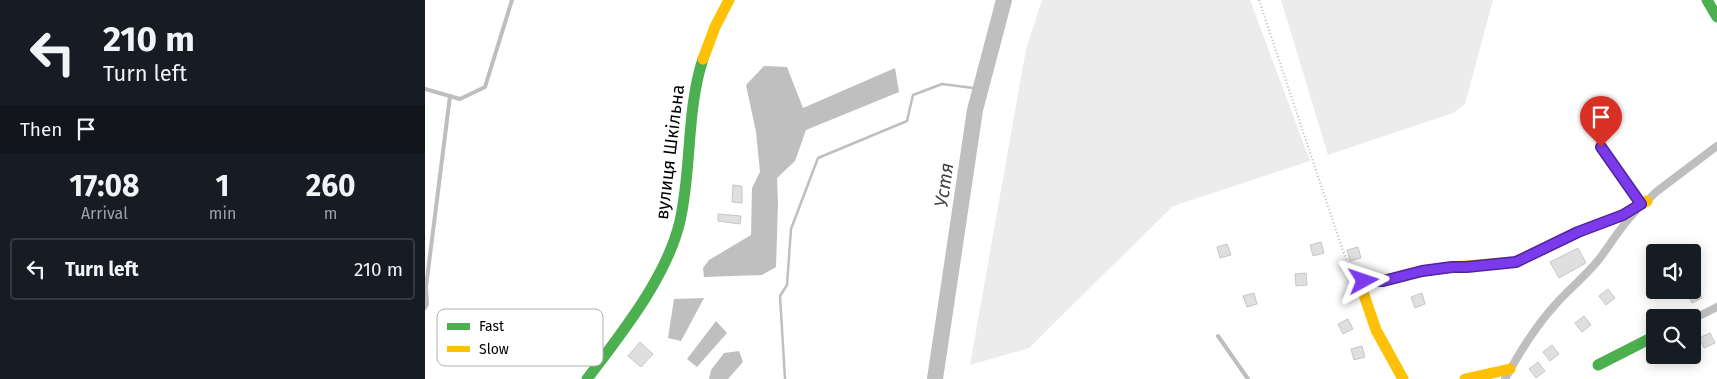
<!DOCTYPE html>
<html lang="en">
<head>
<meta charset="utf-8">
<style>
	body { margin:0; font-family:"Fira Sans",sans-serif; background:#242831; color:#f1f3f6; height:100vh; display:flex; flex-direction:column; font-size:19px; white-space:nowrap }
	* { box-sizing:border-box; margin:0 }
	p { font-size:16px; color:#9ea1a6 }
	.icon { flex:none; width:28px; height:28px; fill:none; stroke:currentColor; stroke-width:2; stroke-linecap:round; stroke-linejoin:round }
	.map { position:relative; flex:1; overflow:hidden }
	.side { display:flex; flex-direction:column; background:#171b24; width:425px }
	.side>* { flex:none }
	.top-card { background:#171b24; color:#f1f3f6; overflow:hidden }
	.controls { position:absolute; left:1221px; top:244px; display:grid; gap:10px }
	.controls a { display:grid; place-items:center; width:55px; height:55px; border-radius:5px; background:#171b24; box-shadow:0 2px 12px #0003; font-size:25px }
	.pin { position:absolute; display:grid; place-items:center; width:42px; height:42px; color:#fff; margin:-51px -21px; border-radius:50% 50% 50% 0; rotate:-45deg; box-shadow:0 0 5px #0007 }
	.pin .icon { rotate:45deg }
	.me { position:absolute; width:55px; margin:-28px; rotate:85deg; stroke-linejoin:round; filter:drop-shadow(0 0 4px #0008) }
	.turn { display:flex; align-items:center; gap:18px; height:105px; padding:0 20px; font-size:22px }
	.turn .icon { width:65px; height:65px; stroke-width:2.5 }
	.turn b { display:block; font-size:35px; line-height:42px }
	.then { display:flex; align-items:center; height:48px; padding:0 20px; background:#0003; gap:10px; font-size:19px }
	.eta { display:flex; justify-content:space-evenly; align-items:center; height:85px; text-align:center }
	.eta b { font-size:30px; font-weight:700; line-height:35px }
	ul { padding:0; list-style:none }
	li { display:flex; align-items:center; gap:15px; height:62px; margin:0 10px 8px; padding:0 10px; border:2px solid #363941; border-radius:5px }
	li div { flex:1 }
	li b { display:block; font-size:19px }
	li em { font-style:normal }
	main { display:flex; flex:1; min-height:0 }
	.map>svg:first-child { display:block }
	.green { fill:#ececec }
	.water { fill:#bfbfbf }
	.lines { fill:none; stroke-linecap:round; stroke-linejoin:round }
	.stream { stroke:#bfbfbf; stroke-width:2.5 }
	.river { stroke:#bfbfbf; stroke-width:16 }
	.building { fill:#dfdfdf; stroke:#c7c7c7 }
	.path { stroke:#b9b9b9; stroke-width:2; stroke-dasharray:1 2.5; stroke-linecap:butt }
	.lane { stroke:#bebebe; stroke-width:4 }
	.street { stroke:#bebebe; stroke-width:8 }
	.fast { stroke:#4caf50; stroke-width:11 }
	.slow { stroke:#ffc107; stroke-width:11 }
	.route-casing { stroke:#51269a; stroke-width:12 }
	.route { stroke:#7c3aed; stroke-width:9 }
	.labels { text-anchor:middle; dominant-baseline:central; stroke-width:4; stroke-linejoin:round; paint-order:stroke }
	.street-label { font-size:18px; fill:#000; stroke:#fff }
	.water-label { font-size:19px; font-style:italic; fill:#444; stroke:#fff }
	.key { fill:#fff; stroke:#b2b2b2; stroke-width:1 }
	.key-label { font-size:14px; fill:#000 }
</style>
</head>
<body>
<main>
<section class="side">
<div class="top-card">
<div class="turn"><svg class="icon" aria-label="left" viewBox="0 0 24 24"><path d="M17 20v-9H6M10 6l-5 5 5 5"/></svg><div><b>210 m</b>Turn left</div></div>
<div class="then">Then<svg class="icon" aria-label="arrive" viewBox="0 0 24 24"><path d="M6 21V4h12l-3 4 3 4H6"/></svg></div>
</div>
<div class="eta">
<div><b>17:08</b><p>Arrival</p></div>
<div><b>1</b><p>min</p></div>
<div><b>260</b><p>m</p></div>
</div>
<ul>
<li><svg class="icon" aria-label="left" viewBox="0 0 24 24"><path d="M17 20v-9H6M10 6l-5 5 5 5"/></svg><div><b>Turn left</b></div><em>210 m</em></li>
</ul>
</section>
<div class="map">
<svg width="1292" height="379" viewBox="0 0 1292 379">
	<rect width="100%" height="100%" fill="#fff"/>
	<g class="green">
		<polygon points="617,0 825,0 885,161 748,206 604,348 545,365 601,49"/>
		<polygon points="856,0 1068,0 1040,104 1028,113 903,155"/>
	</g>
	<g class="water">
		<polygon points="339,66 362,67 378,108 470,68 474,92 381,130 370,161 352,178 353,203 351,267 337,275 279,277 278,268 284,260 326,235 327,188 335,172 331,132 321,85"/>
		<polygon points="279,298 256,341 243,338 249,299"/>
		<polygon points="291,321 302,333 272,367 262,359"/>
		<polygon points="314,351 318,362 303,379 284,379 286,370 299,353"/>
	</g>
	<g class="lines">
		<polyline class="stream" points="360,379 355,296 362,285 366,229 393,158 482,121 488,95 517,84 556,89"/>
		<polyline class="river" points="510,379 550,110 579,0"/>
	</g>
	<g class="building">
		<polygon points="308,185 317,186 317,203 307,202"/>
		<polygon points="293,214 316,216 315,224 293,221"/>
		<polygon points="896,242 899,253 888,256 885,245"/>
		<polygon points="802,244 806,255 795,258 792,247"/>
		<polygon points="933,247 936,258 925,261 922,250"/>
		<polygon points="1153,248 1161,263 1134,278 1125,262"/>
		<polygon points="881,273 882,285 871,286 870,274"/>
		<polygon points="1273,287 1277,298 1267,303 1262,292"/>
		<polygon points="1183,289 1190,298 1181,305 1174,296"/>
		<polygon points="829,293 832,304 822,307 818,296"/>
		<polygon points="997,293 1000,304 990,308 986,297"/>
		<polygon points="1159,316 1166,325 1157,332 1150,323"/>
		<polygon points="923,319 928,329 918,334 913,324"/>
		<polygon points="1285,333 1290,343 1279,348 1274,338"/>
		<polygon points="215,342 228,354 216,367 203,356"/>
		<polygon points="1127,345 1134,354 1125,361 1118,352"/>
		<polygon points="937,346 940,357 929,360 926,349"/>
		<polygon points="1113,362 1120,371 1111,378 1104,369"/>
	</g>
	<g class="lines">
		<polyline class="path" points="834,0 918,251 929,276"/>
		<g class="lane">
			<polyline points="0,89 35,99 60,87 87,0"/>
			<polyline points="0,308 2,304 1,287 25,96"/>
			<polyline points="793,336 823,379"/>
		</g>
		<g class="street">
			<polyline points="1176,147 1216,204"/>
			<polyline points="1219,204 1231,192 1292,146"/>
			<polyline points="1268,319 1292,307"/>
			<path d="M 1080,379 C 1094,353 1110,327 1130,305 C 1144,289 1162,275 1175,258 C 1187,242 1196,226 1210,212"/>
		</g>
		<g class="fast">
			<polyline points="1282,0 1292,17"/>
			<polyline points="1173,365 1230,336"/>
			<path d="M 162,379 C 196,334 242,277 255,221 C 267,168 261,111 278,59"/>
		</g>
		<g class="slow">
			<polyline points="278,59 290,27 304,0"/>
			<polyline points="978,379 951,330 936,286 939,281 958,281 997,271 1027,267 1091,262 1153,232 1198,215 1222,201"/>
			<polyline points="1040,379 1085,369"/>
		</g>
	</g>
	<g class="lines">
		<defs>
			<polyline id="route" points="939,281 958,281 997,271 1027,267 1042,267 1091,262 1153,232 1198,215 1216,204 1176,147"/>
		</defs>
		<use href="#route" class="route-casing"/>
		<use href="#route" class="route"/>
	</g>
	<g class="labels">
		<g class="street-label">
			<text transform="translate(245 152) rotate(-83)">вулиця Шкільна</text>
		</g>
		<g class="water-label">
			<text transform="translate(519 185) rotate(-82)">Устя</text>
		</g>
	</g>
	<rect x="12" y="309" width="166" height="57" rx="8" class="key"/>
	<rect x="22" y="323" width="23" height="7" fill="#4caf50"/>
	<rect x="22" y="346" width="23" height="6" fill="#ffc107"/>
	<g class="key-label">
		<text x="54" y="331">Fast</text>
		<text x="54" y="354">Slow</text>
	</g>
</svg>
<div class="controls">
<a><svg class="icon" aria-label="sound" viewBox="0 0 24 24"><path d="M4 9h4l5-4v14l-5-4H4zM17 9q2 3 0 6"/></svg></a>
<a><svg class="icon" aria-label="search" viewBox="0 0 24 24"><circle cx="10" cy="10" r="6"/><path d="M15 15l6 6"/></svg></a>
</div>
<div class="pin" style="left:1176px;top:147px;background:#d93025"><svg class="icon" aria-label="arrive" viewBox="0 0 24 24"><path d="M6 21V4h12l-3 4 3 4H6"/></svg></div>
<svg class="me" style="left:939px;top:281px" viewBox="-20 -20 40 40"><path d="M0-17L14 15 0 8-14 15z" fill="#7c3aed" stroke="#fff" stroke-width="4"/></svg>
</div>
</main>
</body>
</html>
